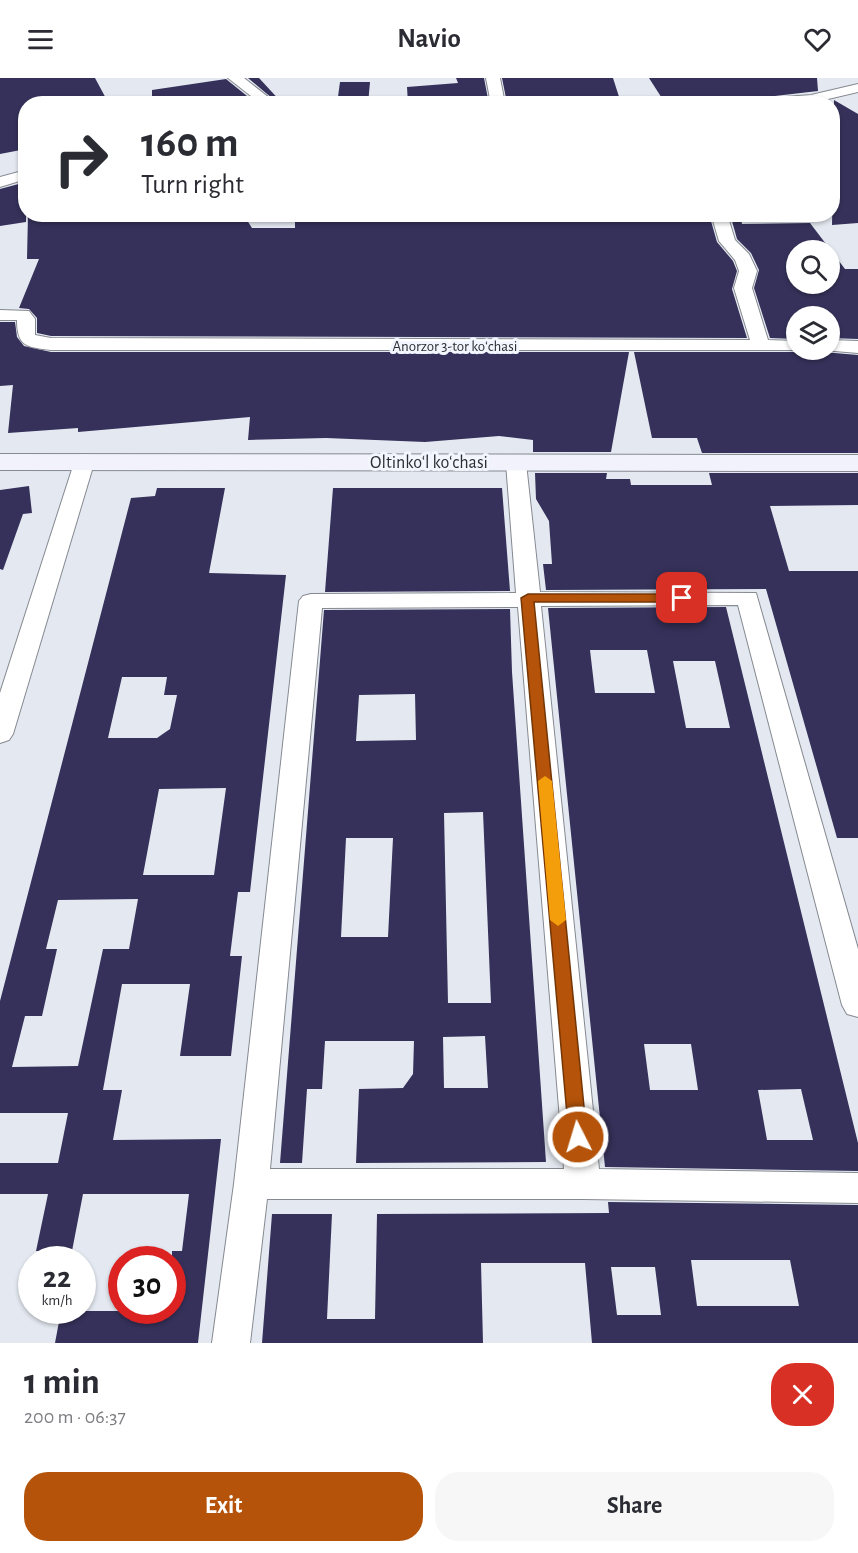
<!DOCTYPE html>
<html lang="en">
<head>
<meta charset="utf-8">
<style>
	body { margin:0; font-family:"Alegreya Sans",sans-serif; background:#f7f7f7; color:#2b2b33; height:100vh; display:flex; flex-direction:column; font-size:22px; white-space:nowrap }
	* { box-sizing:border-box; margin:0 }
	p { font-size:20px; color:#7c7c81 }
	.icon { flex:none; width:33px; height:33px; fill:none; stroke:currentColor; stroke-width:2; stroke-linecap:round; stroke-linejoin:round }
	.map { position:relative; height:1265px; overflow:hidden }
	.details { display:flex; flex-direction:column; background:#fff; flex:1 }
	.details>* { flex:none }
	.top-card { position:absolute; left:18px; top:18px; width:822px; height:126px; border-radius:24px; box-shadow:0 2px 4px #0004; background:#fff; color:#2b2b33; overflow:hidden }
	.controls { position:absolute; left:786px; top:162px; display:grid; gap:12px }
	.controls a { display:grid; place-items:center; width:54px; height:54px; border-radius:50%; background:#fff; box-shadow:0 2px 4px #0004; font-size:30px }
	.speed { position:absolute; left:18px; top:1168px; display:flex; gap:12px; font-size:30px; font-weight:700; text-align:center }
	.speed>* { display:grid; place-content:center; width:78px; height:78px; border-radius:50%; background:#fff; box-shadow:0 2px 4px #0004; line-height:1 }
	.speed small { font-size:15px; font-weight:400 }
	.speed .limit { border:9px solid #d22; background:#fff; color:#111 }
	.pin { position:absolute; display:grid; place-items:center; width:51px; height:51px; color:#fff; margin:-26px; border-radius:12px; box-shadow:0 3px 9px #0006 }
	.me { position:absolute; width:66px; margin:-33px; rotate:355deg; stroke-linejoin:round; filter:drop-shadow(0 0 4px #0008) }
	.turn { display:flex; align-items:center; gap:21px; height:126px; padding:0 24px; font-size:27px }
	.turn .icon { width:78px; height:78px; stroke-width:2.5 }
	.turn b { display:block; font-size:42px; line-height:51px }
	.round { display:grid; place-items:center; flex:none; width:63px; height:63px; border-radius:24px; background:#f7f7f7 }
	.overview { display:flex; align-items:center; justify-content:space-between; height:102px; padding:0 24px }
	h1 { font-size:36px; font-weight:600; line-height:45px }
	.cta { display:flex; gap:12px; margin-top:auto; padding:12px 24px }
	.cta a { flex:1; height:69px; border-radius:24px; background:#b45309; color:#fff; font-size:24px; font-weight:600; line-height:69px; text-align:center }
	.cta a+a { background:#f7f7f7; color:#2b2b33 }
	header { display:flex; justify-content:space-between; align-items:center; height:78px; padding:0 24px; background:#fff; font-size:27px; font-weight:600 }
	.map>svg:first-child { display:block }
	.building { fill:#35315a; fill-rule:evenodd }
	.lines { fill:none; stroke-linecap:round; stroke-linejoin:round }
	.minor-casing { stroke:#858990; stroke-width:2 }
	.secondary-casing { stroke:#858990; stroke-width:2 }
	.minor { fill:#fff; fill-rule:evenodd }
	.secondary { fill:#f2f2fc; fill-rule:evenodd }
	.route { fill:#b45309; stroke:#753606; stroke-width:1.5 }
	.slow { fill:#f59e0b }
	.labels { text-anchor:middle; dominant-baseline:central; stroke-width:6; stroke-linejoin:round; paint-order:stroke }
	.far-street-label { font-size:15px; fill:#2c2e31; stroke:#f2f6ff }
	.street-label { font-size:18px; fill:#2c2e31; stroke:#f2f6ff }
</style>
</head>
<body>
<header><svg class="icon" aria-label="menu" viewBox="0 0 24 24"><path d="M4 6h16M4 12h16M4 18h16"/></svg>Navio<svg class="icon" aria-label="heart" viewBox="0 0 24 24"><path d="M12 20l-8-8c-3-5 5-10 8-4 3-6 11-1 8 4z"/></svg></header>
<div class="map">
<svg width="858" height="1265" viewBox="0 0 858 1265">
	<rect width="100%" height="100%" fill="#e4e9f1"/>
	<g class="building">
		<polygon points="0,0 95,0 109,26 26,26 26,71 0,76"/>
		<polygon points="248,0 259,0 283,26 279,26"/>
		<polygon points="456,0 484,0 489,26 408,26 407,9 458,5"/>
		<polygon points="502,0 613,0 621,25 507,25"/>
		<polygon points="649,0 817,0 818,13 739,22 665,25"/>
		<polygon points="226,1 257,26 152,26 152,12"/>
		<polygon points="340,4 370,4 368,26 337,26"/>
		<polygon points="834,22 858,36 858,145 832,147"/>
		<polygon points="26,104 26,144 0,148 0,111"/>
		<polygon points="28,136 243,136 252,150 295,150 295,143 343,142 343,138 709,136 717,164 733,183 737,193 732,211 747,260 51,258 37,255 37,240 29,231 19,230 39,181 27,181"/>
		<path d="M 730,136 L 740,136 L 742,146 L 810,145 L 845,191 L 858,191 L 858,261 L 830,260 L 830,238 L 796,238 L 796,261 L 770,260 L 754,210 L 759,192 L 751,175 L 737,161 ZM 796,172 L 830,172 L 830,206 L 796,206 Z"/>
		<polygon points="0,244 15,244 17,259 24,268 51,274 629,274 611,374 533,374 533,362 499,358 425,364 326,360 248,362 250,339 78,354 78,350 8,355 13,307 0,308"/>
		<polygon points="798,272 821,272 823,274 858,277 858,375 702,375 697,360 652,360 634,274 796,274"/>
		<polygon points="535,395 607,395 606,401 630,401 631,407 712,407 709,395 858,395 858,427 770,428 789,493 858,493 858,760 837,760 766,511 546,512 543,486 552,486 549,443 536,421"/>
		<polygon points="29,408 32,435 23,436 3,492 0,491 0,412"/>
		<path d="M 157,410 L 225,410 L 209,495 L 286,497 L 250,814 L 238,814 L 230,878 L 242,878 L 231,978 L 180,978 L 190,906 L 122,906 L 103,1012 L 122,1012 L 113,1062 L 221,1061 L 198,1265 L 55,1265 L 61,1233 L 172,1233 L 172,1173 L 182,1173 L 189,1116 L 83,1116 L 72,1173 L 36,1173 L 48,1116 L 0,1116 L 0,1085 L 58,1085 L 68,1035 L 0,1035 L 0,923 L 131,420 L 155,418 ZM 122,599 L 167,599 L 164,617 L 177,617 L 170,651 L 157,660 L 108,660 ZM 226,710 L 214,797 L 143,797 L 159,711 ZM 138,821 L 129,871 L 103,871 L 78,988 L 12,989 L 25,938 L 42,938 L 57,871 L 46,871 L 58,822 Z"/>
		<polygon points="333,410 502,410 510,513 325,514"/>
		<path d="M 726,529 L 858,1065 L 858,1093 L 605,1089 L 548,530 ZM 590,572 L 647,572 L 655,615 L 595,615 ZM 673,583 L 715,583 L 730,650 L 686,650 ZM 644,966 L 691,966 L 698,1012 L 650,1012 ZM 801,1011 L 813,1062 L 767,1062 L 758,1012 Z"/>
		<path d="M 510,531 L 512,594 L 546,1084 L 356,1085 L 359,1011 L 403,1010 L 413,996 L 414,963 L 325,963 L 322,1011 L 307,1011 L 302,1085 L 280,1085 L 324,532 ZM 415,616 L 416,662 L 356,663 L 359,617 ZM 483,734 L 491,925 L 448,925 L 444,735 ZM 346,760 L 393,760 L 388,859 L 341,859 ZM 485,958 L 488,1010 L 444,1010 L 443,959 Z"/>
		<path d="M 608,1124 L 858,1127 L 858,1265 L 592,1265 L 585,1185 L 481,1185 L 483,1265 L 262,1265 L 272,1136 L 332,1136 L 327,1241 L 375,1241 L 377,1136 L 609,1135 ZM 691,1182 L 790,1182 L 799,1228 L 697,1228 ZM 611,1189 L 655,1189 L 661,1237 L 617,1237 Z"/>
	</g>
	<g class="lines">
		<defs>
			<g id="minor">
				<polygon points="228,0 244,0 277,26 261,26"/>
				<polygon points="486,0 500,0 505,26 491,26"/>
				<polygon points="858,6 858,14 811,25 737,26 744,22 811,17"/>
				<polygon points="26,92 26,101 0,109 0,99"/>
				<path d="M 711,136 L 727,136 L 735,162 L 749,176 L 757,193 L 752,210 L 768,262 L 796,263 L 796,272 L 803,272 L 51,272 C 27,269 17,269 17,242 L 0,242 L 0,232 L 29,233 L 35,241 L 35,257 L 51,260 L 750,262 L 734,210 L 739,193 L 735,182 L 719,163 Z"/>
				<polygon points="830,262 858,263 858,275 823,272 830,272"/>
				<polygon points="85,376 92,378 95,382 13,656 9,662 0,665 0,615 75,382 78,378"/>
				<path d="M 516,379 L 523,381 L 526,385 L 540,514 L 756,515 L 858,871 L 858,939 L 847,936 L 842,927 L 738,527 L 541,528 L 599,1091 L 858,1095 L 858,1125 L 583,1121 L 267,1121 L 250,1265 L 212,1265 L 234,1106 L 299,523 L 303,518 L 311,516 L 516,515 L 506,385 L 509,381 ZM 518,529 L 564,1091 L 270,1091 L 322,530 Z"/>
			</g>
			<polygon id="secondary" points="0,376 858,377 858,393 0,392"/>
		</defs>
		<use href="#minor" class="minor-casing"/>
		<use href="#secondary" class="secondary-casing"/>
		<use href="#minor" class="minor"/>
		<use href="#secondary" class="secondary"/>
	</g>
	<polygon class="route" points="528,516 682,516 688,520 682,524 534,524 587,1059 585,1064 578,1067 572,1064 569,1059 521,520"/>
	<polygon class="slow" points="545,698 552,703 566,842 558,848 550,842 538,703"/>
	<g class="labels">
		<g class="far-street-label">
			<text x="455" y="268">Anorzor 3-tor koʻchasi</text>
		</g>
		<g class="street-label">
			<text x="429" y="385">Oltinkoʻl koʻchasi</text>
		</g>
	</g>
</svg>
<div class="controls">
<a><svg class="icon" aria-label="search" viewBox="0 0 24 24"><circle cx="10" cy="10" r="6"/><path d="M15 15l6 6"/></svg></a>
<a><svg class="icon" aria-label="layers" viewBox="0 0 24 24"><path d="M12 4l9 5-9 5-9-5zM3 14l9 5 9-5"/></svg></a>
</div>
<div class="speed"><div>22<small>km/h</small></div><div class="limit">30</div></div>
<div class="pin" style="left:682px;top:520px;background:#d93025"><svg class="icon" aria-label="arrive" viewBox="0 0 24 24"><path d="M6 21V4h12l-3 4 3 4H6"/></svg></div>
<svg class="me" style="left:578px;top:1059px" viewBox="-20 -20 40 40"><circle r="17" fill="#b45309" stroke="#fff" stroke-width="3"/><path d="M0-11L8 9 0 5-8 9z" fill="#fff"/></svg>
<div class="top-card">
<div class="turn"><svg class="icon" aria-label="right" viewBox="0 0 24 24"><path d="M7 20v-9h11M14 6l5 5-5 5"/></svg><div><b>160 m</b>Turn right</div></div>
</div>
</div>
<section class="details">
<div class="overview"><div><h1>1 min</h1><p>200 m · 06:37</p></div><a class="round" style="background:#d93025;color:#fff"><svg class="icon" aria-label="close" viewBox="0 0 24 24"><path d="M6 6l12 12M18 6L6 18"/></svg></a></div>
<div class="cta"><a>Exit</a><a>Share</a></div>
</section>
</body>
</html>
